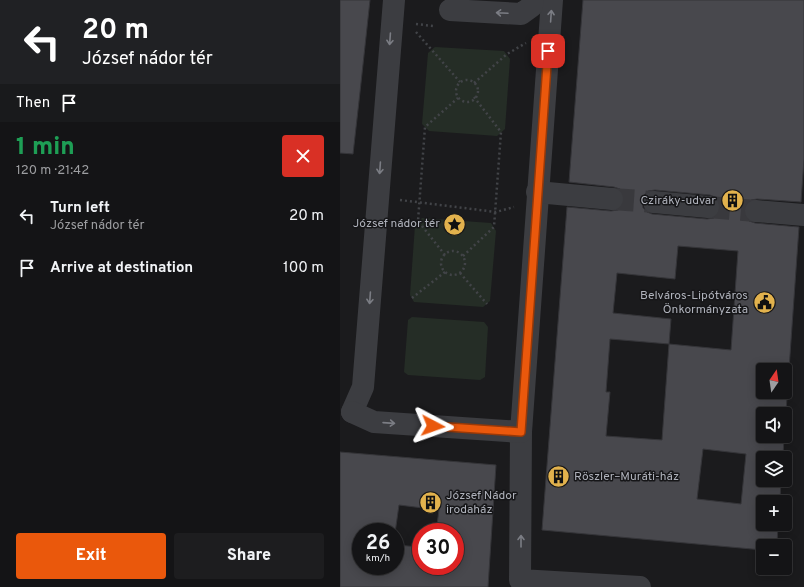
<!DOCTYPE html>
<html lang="en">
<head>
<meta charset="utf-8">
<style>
	body { margin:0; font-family:Overpass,sans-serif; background:#1d1d1f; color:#f1f3f6; height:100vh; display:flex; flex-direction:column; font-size:15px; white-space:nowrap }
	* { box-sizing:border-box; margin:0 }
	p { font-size:13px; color:#9d9ea1 }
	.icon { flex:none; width:22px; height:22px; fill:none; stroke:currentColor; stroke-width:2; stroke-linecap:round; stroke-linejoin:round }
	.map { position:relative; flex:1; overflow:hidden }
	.details { display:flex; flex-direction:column; background:#141416; width:340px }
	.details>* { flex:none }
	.top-card { background:#202124; color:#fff; overflow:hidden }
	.needle { width:26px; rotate:13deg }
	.buttons { position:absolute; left:416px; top:363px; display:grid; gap:8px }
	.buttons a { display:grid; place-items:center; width:36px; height:36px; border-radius:4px; background:#141416; box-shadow:0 2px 10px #0003,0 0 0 1px #333335; font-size:20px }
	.speed { position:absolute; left:12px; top:523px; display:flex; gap:8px; font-size:20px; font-weight:700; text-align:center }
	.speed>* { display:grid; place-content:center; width:52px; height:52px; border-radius:50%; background:#141416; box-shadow:0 2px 10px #0003,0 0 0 1px #333335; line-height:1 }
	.speed small { font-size:10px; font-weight:400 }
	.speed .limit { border:6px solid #d22; background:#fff; color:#111 }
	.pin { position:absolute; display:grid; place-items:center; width:34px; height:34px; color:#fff; margin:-17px; border-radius:8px; box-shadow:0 2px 6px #0006 }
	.me { position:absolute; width:44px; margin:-22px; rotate:94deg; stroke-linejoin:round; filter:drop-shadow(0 0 3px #0008) }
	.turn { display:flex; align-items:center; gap:14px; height:84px; padding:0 16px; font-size:18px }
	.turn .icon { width:52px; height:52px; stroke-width:2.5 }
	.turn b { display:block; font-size:28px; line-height:34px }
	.then { display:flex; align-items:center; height:38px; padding:0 16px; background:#0003; gap:8px; font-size:15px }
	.round { display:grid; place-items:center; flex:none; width:42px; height:42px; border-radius:4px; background:#1d1d1f }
	.headline { display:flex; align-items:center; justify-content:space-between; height:68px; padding:0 16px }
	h1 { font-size:24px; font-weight:800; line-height:30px; color:#1e9e55 }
	.button { display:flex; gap:8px; margin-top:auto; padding:8px 16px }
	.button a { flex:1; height:46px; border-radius:4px; background:#ea580c; color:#fff; font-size:16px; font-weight:800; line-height:46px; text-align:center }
	.button a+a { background:#1d1d1f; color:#f1f3f6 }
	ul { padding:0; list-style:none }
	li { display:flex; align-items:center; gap:12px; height:52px; padding:0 16px }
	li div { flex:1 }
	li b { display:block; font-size:15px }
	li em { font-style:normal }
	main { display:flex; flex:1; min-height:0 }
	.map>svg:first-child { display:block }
	.green { fill:#252d26 }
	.building { fill:#48484d; stroke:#353539; fill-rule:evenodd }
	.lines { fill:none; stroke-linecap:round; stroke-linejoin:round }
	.minor-tunnel { stroke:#39393d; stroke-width:22; stroke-dasharray:22 11; stroke-linecap:butt }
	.path { stroke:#424448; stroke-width:2.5; stroke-dasharray:2 3; stroke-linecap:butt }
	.minor { stroke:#3c3d41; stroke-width:22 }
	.oneway { stroke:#7b7d84 }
	.route-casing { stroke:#983908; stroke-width:10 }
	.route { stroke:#ea580c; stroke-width:7 }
	.labels { text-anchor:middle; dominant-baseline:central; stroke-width:3; stroke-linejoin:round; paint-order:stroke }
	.poi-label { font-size:12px; fill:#afb2bb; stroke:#161618; text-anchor:end }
</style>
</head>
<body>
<main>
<section class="details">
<div class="top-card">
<div class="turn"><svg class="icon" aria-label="left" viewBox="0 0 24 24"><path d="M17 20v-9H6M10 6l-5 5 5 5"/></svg><div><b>20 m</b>József nádor tér</div></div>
<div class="then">Then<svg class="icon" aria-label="arrive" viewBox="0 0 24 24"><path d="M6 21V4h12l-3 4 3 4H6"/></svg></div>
</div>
<div class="headline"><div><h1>1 min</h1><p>120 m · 21:42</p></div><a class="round" style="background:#d93025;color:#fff"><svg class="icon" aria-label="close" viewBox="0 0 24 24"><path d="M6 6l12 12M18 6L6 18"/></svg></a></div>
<ul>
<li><svg class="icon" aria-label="left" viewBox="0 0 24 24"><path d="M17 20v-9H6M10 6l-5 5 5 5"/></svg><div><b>Turn left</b><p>József nádor tér</p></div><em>20 m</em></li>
<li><svg class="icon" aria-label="arrive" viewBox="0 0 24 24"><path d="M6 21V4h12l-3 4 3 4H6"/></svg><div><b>Arrive at destination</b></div><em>100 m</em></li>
</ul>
<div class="button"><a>Exit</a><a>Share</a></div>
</section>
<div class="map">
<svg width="464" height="587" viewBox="0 0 464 587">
	<rect width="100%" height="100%" fill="#1b1b1d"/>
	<g class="green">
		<polygon points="95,47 164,51 170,59 165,129 157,136 89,131 82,124 88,53"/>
		<polygon points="82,218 151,223 156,231 150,301 143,307 74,302 70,295 75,225"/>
		<polygon points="72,317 144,322 148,327 145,377 140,380 68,375 64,372 68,320"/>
	</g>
	<g class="building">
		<polygon points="0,0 30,0 20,92 13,154 0,153"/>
		<path d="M 243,0 L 464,0 L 464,159 L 461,202 L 417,199 L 411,200 L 406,204 L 404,210 L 405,216 L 409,221 L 415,223 L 459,227 L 445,426 L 445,414 L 423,414 L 423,436 L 444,436 L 443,458 L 423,458 L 423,480 L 441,480 L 440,502 L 423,502 L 423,524 L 438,524 L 437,546 L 423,546 L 423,550 L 202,530 L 227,207 L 271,211 L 278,210 L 282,207 L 284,200 L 283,193 L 280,189 L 274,187 L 229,182 ZM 315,190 L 370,195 L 375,197 L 379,201 L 380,209 L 378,214 L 374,218 L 367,219 L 312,214 L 307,212 L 303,208 L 302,200 L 304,195 L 308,191 ZM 338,246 L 398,251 L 391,350 L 329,344 L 331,319 L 273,313 L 277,273 L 335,279 ZM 270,339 L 329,344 L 322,440 L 266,436 L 270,392 L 266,392 ZM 423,370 L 445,370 L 445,392 L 423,392 ZM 363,449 L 406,454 L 401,504 L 357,499 Z"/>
		<path d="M 0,452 L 156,465 L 148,587 L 0,587 ZM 59,505 L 99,510 L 96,532 L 115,532 L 115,566 L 81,566 L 81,547 L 55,545 L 55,566 L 21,566 L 21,532 L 55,533 Z"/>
	</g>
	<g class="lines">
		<g class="minor-tunnel">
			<polyline points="272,199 314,202"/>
			<polyline points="368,207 416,211"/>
		</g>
		<g class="path">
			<polyline points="76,24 93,26"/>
			<polyline points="76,32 120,82"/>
			<circle cx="127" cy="91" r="11"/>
			<polyline points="134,83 167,54 186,43"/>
			<polyline points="60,200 156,212 174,207"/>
			<circle cx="113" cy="263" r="12"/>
			<polyline points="105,255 78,221 85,127 118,98"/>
			<polyline points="123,256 154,227 161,132 134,97"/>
			<polyline points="120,273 147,304"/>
			<polyline points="72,298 105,272"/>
		</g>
		<g class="minor">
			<polyline points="212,0 181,432 180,580 300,587"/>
			<polyline points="110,10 181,14 192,6 193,0"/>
			<polyline points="197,192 272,199"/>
			<polyline points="314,202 368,207"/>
			<polyline points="416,211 464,215"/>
			<polyline points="12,412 23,387 54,0"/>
			<polyline points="12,412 34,422 181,432"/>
		</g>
	</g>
	<defs><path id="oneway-shaft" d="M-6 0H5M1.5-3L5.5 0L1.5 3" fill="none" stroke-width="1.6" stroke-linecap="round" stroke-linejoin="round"/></defs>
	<g class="oneway">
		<use href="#oneway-shaft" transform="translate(162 13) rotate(-177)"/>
		<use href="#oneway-shaft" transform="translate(211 16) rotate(-86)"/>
		<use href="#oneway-shaft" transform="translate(50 39) rotate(94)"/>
		<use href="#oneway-shaft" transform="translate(40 168) rotate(94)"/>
		<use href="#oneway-shaft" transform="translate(30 298) rotate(94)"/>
		<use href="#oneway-shaft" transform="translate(49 423) rotate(4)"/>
		<use href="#oneway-shaft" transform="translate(181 541) rotate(-90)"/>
	</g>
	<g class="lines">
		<defs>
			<polyline id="route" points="93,426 181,432 208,51"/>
		</defs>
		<use href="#route" class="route-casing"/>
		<use href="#route" class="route"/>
	</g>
	<defs>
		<symbol id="building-disc" viewBox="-11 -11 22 22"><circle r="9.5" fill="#e2b24d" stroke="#161618"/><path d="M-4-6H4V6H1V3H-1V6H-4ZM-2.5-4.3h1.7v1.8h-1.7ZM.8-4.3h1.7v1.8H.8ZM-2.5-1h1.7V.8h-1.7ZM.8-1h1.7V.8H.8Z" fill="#111"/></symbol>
		<symbol id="sight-disc" viewBox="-11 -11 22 22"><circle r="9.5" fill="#e2b24d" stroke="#161618"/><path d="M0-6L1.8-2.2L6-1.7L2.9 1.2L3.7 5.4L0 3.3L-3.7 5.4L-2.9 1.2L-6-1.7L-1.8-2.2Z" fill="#111"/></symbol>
		<symbol id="civic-disc" viewBox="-11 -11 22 22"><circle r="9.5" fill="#e2b24d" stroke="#161618"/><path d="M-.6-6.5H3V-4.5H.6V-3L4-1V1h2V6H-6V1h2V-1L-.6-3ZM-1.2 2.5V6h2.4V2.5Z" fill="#111"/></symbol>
	</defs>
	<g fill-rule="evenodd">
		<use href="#building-disc" x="380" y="188" width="25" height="25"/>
		<use href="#sight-disc" x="102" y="212" width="25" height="25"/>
		<use href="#civic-disc" x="412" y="290" width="25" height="25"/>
		<use href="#building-disc" x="206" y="464" width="25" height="25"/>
		<use href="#building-disc" x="78" y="490" width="25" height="25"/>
	</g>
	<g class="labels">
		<g class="poi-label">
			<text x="376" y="201">Cziráky-udvar</text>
			<text x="100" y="224">József nádor tér</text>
			<text x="408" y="296">Belváros-Lipótváros<tspan x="408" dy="14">Önkormányzata</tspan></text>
			<text x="234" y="477" text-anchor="start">Röszler–Muráti-ház</text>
			<text x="106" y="496" text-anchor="start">József Nádor<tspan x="106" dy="14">irodaház</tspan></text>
		</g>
	</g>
</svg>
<div class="buttons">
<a><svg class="needle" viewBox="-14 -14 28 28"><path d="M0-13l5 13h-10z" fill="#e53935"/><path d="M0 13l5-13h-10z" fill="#9d9ea1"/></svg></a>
<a><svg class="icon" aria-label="sound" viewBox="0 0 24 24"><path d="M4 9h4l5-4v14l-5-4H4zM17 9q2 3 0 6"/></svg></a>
<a><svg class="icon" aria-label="layers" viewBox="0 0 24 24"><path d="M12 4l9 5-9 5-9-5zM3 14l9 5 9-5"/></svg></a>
<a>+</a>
<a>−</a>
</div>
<div class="speed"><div>26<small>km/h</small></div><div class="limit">30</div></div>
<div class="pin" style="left:208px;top:51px;background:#d93025"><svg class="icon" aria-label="arrive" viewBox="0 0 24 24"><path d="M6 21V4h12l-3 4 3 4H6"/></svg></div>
<svg class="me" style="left:93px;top:426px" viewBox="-20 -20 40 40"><path d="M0-17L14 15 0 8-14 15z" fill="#ea580c" stroke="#fff" stroke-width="4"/></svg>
</div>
</main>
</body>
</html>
